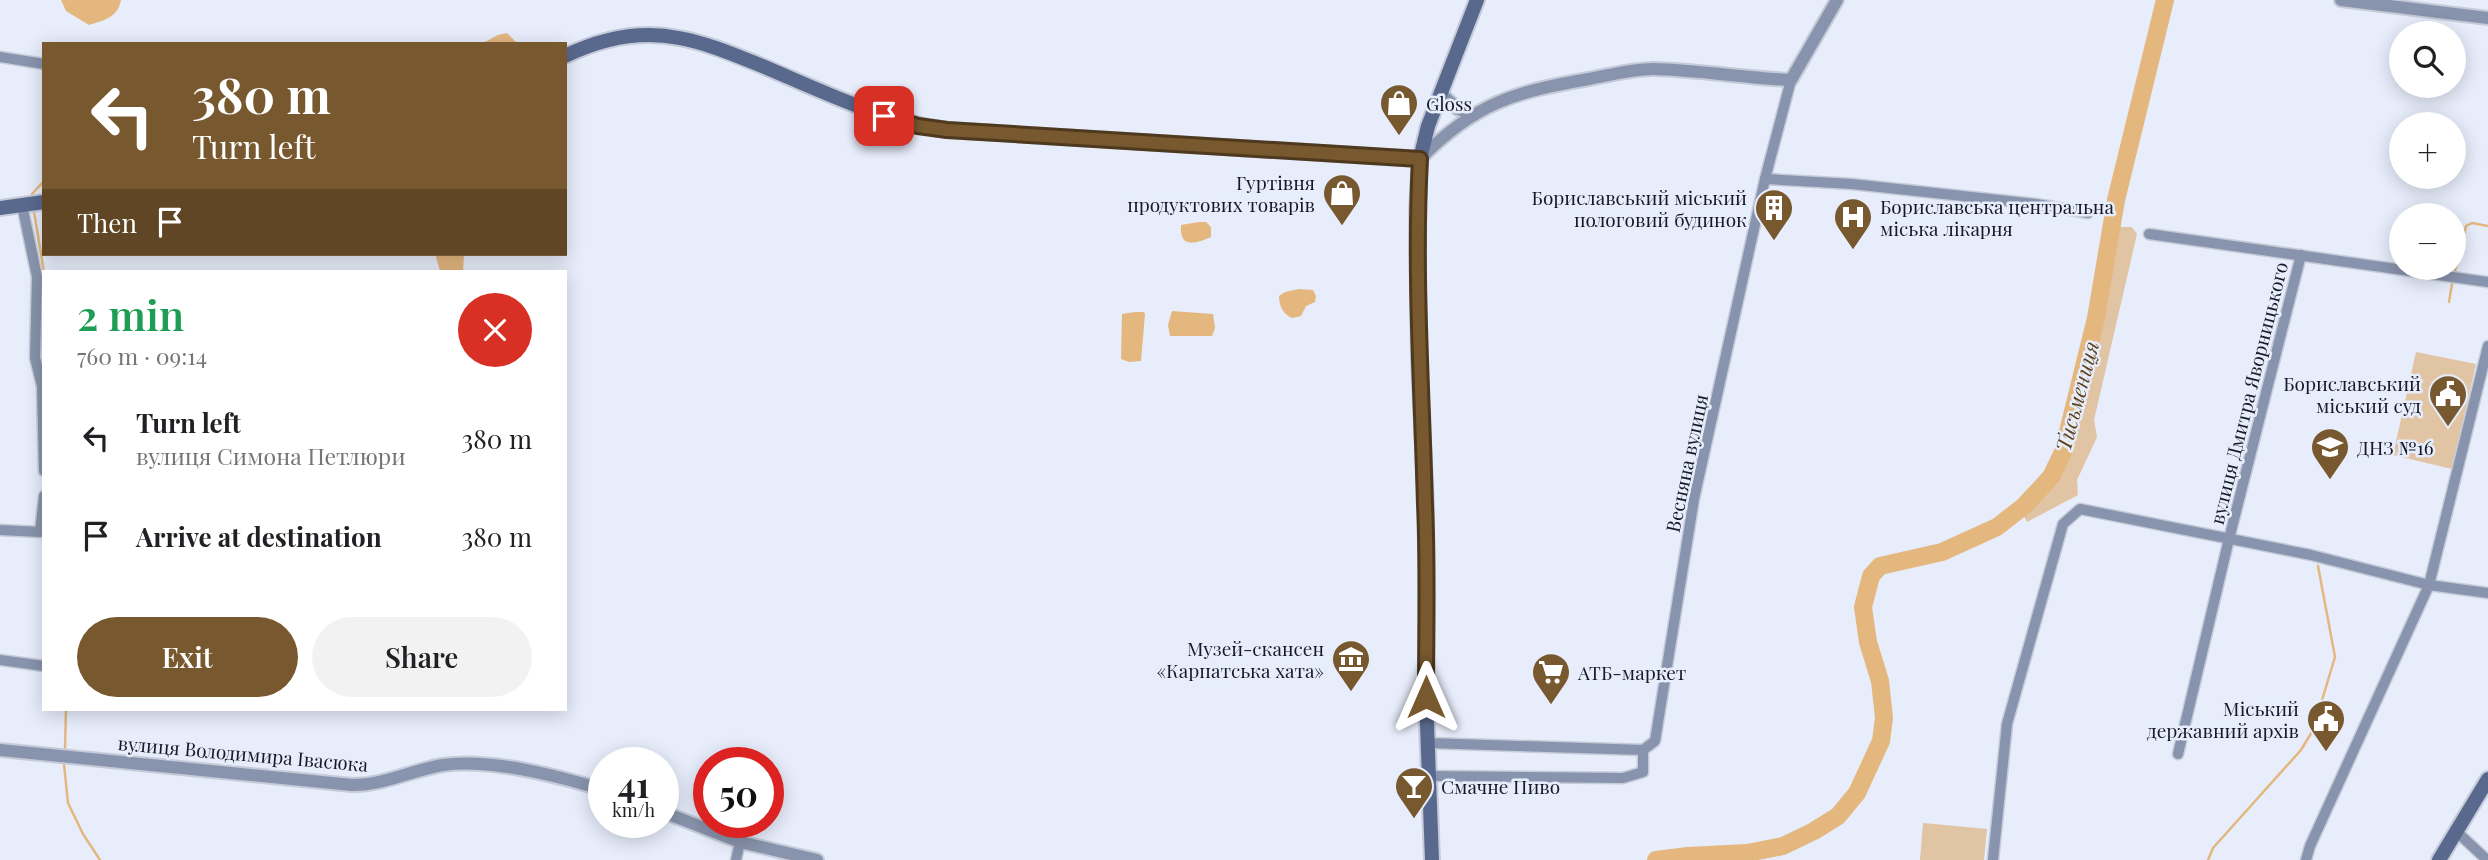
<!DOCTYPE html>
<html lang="en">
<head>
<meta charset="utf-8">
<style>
	body { margin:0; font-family:"Playfair Display",serif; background:#f2f2f2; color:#202124; height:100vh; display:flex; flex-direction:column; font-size:26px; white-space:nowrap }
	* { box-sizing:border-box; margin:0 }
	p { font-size:23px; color:#757577 }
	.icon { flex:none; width:38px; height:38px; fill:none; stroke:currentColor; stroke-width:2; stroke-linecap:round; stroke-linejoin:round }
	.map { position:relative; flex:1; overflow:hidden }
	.sheet { position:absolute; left:42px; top:270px; width:525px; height:441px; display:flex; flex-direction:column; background:#fff; border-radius:0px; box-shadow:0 4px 18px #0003 }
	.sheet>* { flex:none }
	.hud { position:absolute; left:42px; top:42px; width:525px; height:214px; border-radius:0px; box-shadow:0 4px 18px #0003; background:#78582e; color:#fff; overflow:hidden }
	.fabs { position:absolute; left:2389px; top:21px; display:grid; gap:14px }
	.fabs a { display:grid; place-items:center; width:77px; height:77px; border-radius:50%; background:#fff; box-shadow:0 4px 18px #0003; font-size:35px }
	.speed { position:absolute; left:588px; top:747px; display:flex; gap:14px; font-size:35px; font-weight:700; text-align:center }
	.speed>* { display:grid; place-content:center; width:91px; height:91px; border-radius:50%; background:#fff; box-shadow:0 4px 18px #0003; line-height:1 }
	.speed small { font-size:18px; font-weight:400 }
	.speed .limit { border:10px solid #d22; background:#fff; color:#111 }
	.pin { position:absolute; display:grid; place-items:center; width:60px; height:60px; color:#fff; margin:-30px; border-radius:14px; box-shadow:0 4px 10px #0006 }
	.me { position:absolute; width:77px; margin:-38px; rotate:0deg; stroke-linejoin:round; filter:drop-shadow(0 0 5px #0008) }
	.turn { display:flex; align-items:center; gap:24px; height:147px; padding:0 35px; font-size:32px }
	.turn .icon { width:91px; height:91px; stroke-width:2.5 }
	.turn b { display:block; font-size:49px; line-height:60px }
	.then { display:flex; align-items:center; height:66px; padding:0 35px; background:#0003; gap:14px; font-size:26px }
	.round { display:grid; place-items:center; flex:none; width:74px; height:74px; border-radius:37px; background:#f2f2f2 }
	.head { display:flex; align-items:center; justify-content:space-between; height:119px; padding:0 35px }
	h1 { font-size:42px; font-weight:600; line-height:52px; color:#1e9e55 }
	.primary-button { display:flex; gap:14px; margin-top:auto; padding:14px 35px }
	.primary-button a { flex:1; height:80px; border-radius:42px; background:#78582e; color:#fff; font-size:28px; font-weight:600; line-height:80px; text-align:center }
	.primary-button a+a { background:#f2f2f2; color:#202124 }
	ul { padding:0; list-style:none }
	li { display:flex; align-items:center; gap:21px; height:98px; padding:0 35px }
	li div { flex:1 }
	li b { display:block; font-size:26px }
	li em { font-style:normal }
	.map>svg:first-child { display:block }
	.green { fill:#e0c4a3 }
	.water { fill:#e4b77f }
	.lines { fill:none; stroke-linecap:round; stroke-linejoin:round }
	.stream { stroke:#e4b77f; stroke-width:2.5 }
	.river { stroke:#e4b77f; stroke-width:18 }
	.minor-casing { stroke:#c5cbd9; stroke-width:13 }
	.tertiary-casing { stroke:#c5cbd9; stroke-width:16 }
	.secondary-casing { stroke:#c5cbd9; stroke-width:18 }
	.minor { stroke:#8894ad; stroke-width:10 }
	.tertiary { stroke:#8894ad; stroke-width:12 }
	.secondary { stroke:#59698d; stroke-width:14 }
	.route-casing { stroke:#4e391e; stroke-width:18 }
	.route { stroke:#78582e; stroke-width:12 }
	.labels { text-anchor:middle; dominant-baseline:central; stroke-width:5; stroke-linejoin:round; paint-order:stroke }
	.poi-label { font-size:19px; fill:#151a26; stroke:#e7edfb; text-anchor:start }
	.street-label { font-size:19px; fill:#151a26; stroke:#e7edfb }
	.water-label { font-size:21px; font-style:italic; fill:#604117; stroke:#e7edfb }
</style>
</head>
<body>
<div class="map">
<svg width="2488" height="860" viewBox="0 0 2488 860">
	<rect width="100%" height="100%" fill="#e7edfb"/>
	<g class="green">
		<polygon points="2117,227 2132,227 2137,234 2094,420 2097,437 2077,480 2078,495 2027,522 2023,514 2057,484 2070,455 2103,321"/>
		<polygon points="2416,352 2476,364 2452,469 2393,455"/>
		<polygon points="1923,823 1987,829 1984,860 1920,860"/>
	</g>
	<g class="water">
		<path d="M 61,0 L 121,0 C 118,17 105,20 89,25 L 66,11 Z"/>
		<polygon points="507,33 518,44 481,44 498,35"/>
		<path d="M 1199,222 L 1206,222 L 1211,227 L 1211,237 C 1197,243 1179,250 1181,225 Z"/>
		<polygon points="437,254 464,254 463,271 440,271 436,257"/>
		<path d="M 1299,289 L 1313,290 L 1316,296 L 1315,302 L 1306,306 L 1301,316 L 1292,318 C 1283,314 1279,306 1279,296 L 1285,292 Z"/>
		<polygon points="1172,311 1213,314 1215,328 1212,336 1170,336 1168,325"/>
		<polygon points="1135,312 1144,312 1145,314 1141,361 1129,362 1121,359 1122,314"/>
	</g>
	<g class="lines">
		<g class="stream">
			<polyline points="32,194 44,181"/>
			<polyline points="34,212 44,272"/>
			<polyline points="2455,271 2466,226 2472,223 2488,226"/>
			<polyline points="2449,302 2452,284"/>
			<polyline points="65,748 66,709"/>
			<polyline points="64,764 68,803 83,834 100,860"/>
			<polyline points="2208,860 2213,848 2301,750 2313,730 2335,657 2318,566"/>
		</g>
		<polyline class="river" points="1656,860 1688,856 1747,853 1783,846 1814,831 1838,816 1857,793 1881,741 1884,718 1880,681 1868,642 1863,607 1871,576 1880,566 1942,552 1997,527 2024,506 2051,477 2063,452 2096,318 2116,200 2165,0"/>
		<defs>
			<g id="minor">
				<polyline points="0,57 44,64"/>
				<polyline points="1765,179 1852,184 2036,204 2088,213"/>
				<polyline points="22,205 37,277 35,358 42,386 44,471"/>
				<polyline points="2149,234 2488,282"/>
				<polyline points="0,530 40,532 44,496"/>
				<polyline points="0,660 44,666"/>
				<polyline points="1428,743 1643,750 1655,741 1694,499 1765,179 1791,80"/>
				<polyline points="2178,754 2229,539 2301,255"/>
				<polyline points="1429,776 1623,778 1643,772 1643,750"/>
				<polyline points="2457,832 2487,860"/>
				<polyline points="736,860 740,842"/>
				<polyline points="1993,860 2007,724 2063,524 2080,509 2311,555 2429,585 2488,593"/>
				<polyline points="2306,860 2310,846 2429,585 2488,346"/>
			</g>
			<g id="tertiary">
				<polyline points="2341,0 2488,18"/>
				<polyline points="1440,93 1458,109 1474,115"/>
				<path d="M 1420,159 C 1475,103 1514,92 1589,79 C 1610,75 1632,69 1653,69 C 1699,70 1745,78 1791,80 L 1837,0"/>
				<path d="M 0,750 L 352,785 C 385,785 412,770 443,765 C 491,758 558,776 604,790"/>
				<polyline points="663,812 740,842 817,860"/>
			</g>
			<g id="secondary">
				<path d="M 565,56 C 600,39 640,30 679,38 C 706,43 730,53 755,63 C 818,89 880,121 947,130 L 1420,159"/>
				<polyline points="0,208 44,202"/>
				<polyline points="1432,860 1426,697 1426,507 1419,361 1417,210 1420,159 1428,126 1477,0"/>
				<polyline points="2439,860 2488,779"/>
			</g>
		</defs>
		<use href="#minor" class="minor-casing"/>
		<use href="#tertiary" class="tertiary-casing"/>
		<use href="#secondary" class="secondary-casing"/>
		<use href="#minor" class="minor"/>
		<use href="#tertiary" class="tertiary"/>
		<use href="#secondary" class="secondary"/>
	</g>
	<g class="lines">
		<defs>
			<path id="route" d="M 884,116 L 918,126 L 947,130 L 1420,159 C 1414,275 1422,390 1425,505 C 1428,569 1426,633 1426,697"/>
		</defs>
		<use href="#route" class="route-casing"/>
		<use href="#route" class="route"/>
	</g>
	<defs>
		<symbol id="shop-pin" viewBox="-11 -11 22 30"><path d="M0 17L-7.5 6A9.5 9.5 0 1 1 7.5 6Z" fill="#78582e" stroke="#e7edfb"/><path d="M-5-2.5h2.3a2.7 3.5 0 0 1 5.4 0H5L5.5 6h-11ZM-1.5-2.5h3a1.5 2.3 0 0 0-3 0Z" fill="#fff"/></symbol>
		<symbol id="building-pin" viewBox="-11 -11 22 30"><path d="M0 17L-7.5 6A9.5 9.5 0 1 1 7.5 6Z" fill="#78582e" stroke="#e7edfb"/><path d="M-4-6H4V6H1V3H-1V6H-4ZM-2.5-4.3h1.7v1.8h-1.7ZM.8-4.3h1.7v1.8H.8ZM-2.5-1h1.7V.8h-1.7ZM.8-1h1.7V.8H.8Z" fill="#fff"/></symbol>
		<symbol id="hospital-pin" viewBox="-11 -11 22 30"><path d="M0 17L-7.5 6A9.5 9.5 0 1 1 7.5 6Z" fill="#78582e" stroke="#e7edfb"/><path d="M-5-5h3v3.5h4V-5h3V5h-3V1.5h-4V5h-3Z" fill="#fff"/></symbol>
		<symbol id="civic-pin" viewBox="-11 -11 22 30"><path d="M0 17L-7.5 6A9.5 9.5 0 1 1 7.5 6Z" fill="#78582e" stroke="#e7edfb"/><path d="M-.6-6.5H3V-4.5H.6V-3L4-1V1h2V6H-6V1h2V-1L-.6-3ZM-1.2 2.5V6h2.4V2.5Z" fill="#fff"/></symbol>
		<symbol id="school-pin" viewBox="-11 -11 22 30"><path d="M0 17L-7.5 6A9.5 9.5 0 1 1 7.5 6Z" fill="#78582e" stroke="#e7edfb"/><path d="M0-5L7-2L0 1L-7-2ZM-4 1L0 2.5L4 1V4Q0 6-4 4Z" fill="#fff"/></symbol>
		<symbol id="museum-pin" viewBox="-11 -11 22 30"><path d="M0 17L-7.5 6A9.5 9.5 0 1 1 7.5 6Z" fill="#78582e" stroke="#e7edfb"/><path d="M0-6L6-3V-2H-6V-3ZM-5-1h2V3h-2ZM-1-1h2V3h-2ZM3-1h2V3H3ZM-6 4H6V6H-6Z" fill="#fff"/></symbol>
		<symbol id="supermarket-pin" viewBox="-11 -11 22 30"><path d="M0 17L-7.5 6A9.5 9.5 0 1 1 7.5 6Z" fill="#78582e" stroke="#e7edfb"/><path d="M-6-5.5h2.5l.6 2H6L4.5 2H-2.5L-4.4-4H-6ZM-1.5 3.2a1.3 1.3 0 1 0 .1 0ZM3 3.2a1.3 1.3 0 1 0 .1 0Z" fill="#fff"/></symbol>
		<symbol id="bar-pin" viewBox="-11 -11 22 30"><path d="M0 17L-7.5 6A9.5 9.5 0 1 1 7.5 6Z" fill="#78582e" stroke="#e7edfb"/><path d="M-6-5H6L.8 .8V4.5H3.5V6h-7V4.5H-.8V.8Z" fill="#fff"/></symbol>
	</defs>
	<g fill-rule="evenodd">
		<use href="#shop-pin" x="1377" y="81" width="44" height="60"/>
		<use href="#shop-pin" x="1320" y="171" width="44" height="60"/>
		<use href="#building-pin" x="1752" y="186" width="44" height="60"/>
		<use href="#hospital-pin" x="1831" y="195" width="44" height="60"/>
		<use href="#civic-pin" x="2426" y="372" width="44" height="60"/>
		<use href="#school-pin" x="2308" y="425" width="44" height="60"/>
		<use href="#museum-pin" x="1329" y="637" width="44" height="60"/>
		<use href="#supermarket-pin" x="1529" y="650" width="44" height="60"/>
		<use href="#civic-pin" x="2304" y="697" width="44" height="60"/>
		<use href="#bar-pin" x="1392" y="764" width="44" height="60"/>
	</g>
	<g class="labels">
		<g class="poi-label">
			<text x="1426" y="103">Gloss</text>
			<text x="1315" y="182" text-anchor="end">Гуртівня<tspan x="1315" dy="22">продуктових товарів</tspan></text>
			<text x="1747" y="197" text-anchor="end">Бориславський міський<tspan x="1747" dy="22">пологовий будинок</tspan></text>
			<text x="1880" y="206">Бориславська центральна<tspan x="1880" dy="22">міська лікарня</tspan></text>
			<text x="2421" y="383" text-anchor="end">Бориславський<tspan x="2421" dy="22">міський суд</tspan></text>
			<text x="2357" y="447">ДНЗ №16</text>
			<text x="1324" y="648" text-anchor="end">Музей-скансен<tspan x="1324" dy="22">«Карпатська хата»</tspan></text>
			<text x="1578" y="672">АТБ-маркет</text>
			<text x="2299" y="708" text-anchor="end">Міський<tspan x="2299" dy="22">державний архів</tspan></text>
			<text x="1441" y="786">Смачне Пиво</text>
		</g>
		<g class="street-label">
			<text transform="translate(2248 393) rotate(-76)">вулиця Дмитра Яворницького</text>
			<text transform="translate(1686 463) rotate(-78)">Весняна вулиця</text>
			<text transform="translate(243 753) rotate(5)">вулиця Володимира Івасюка</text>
		</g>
		<g class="water-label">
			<text transform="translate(2076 396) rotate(-75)">Тисьмениця</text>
		</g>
	</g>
</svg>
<div class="fabs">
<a><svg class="icon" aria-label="search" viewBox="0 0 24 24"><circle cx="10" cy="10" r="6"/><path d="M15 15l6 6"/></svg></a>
<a>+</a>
<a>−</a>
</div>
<div class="speed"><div>41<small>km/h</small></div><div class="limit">50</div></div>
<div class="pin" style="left:884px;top:116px;background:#d93025"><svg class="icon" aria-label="arrive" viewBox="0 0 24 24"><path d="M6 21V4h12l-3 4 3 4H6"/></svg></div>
<svg class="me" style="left:1426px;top:697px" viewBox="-20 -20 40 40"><path d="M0-17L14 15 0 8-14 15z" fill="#78582e" stroke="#fff" stroke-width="4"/></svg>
<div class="hud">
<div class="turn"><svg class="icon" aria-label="left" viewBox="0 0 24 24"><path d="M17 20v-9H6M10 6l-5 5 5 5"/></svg><div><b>380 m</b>Turn left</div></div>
<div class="then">Then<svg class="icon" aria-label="arrive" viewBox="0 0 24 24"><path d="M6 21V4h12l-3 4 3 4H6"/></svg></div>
</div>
<section class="sheet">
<div class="head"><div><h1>2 min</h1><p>760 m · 09:14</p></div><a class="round" style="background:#d93025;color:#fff"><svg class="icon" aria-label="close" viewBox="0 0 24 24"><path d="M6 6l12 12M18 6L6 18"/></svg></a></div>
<ul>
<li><svg class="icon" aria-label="left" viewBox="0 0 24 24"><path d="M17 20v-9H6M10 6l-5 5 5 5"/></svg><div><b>Turn left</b><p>вулиця Симона Петлюри</p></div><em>380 m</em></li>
<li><svg class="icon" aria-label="arrive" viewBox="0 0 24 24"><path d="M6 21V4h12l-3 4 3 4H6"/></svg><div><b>Arrive at destination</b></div><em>380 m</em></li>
</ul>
<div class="primary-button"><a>Exit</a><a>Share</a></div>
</section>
</div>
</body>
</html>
